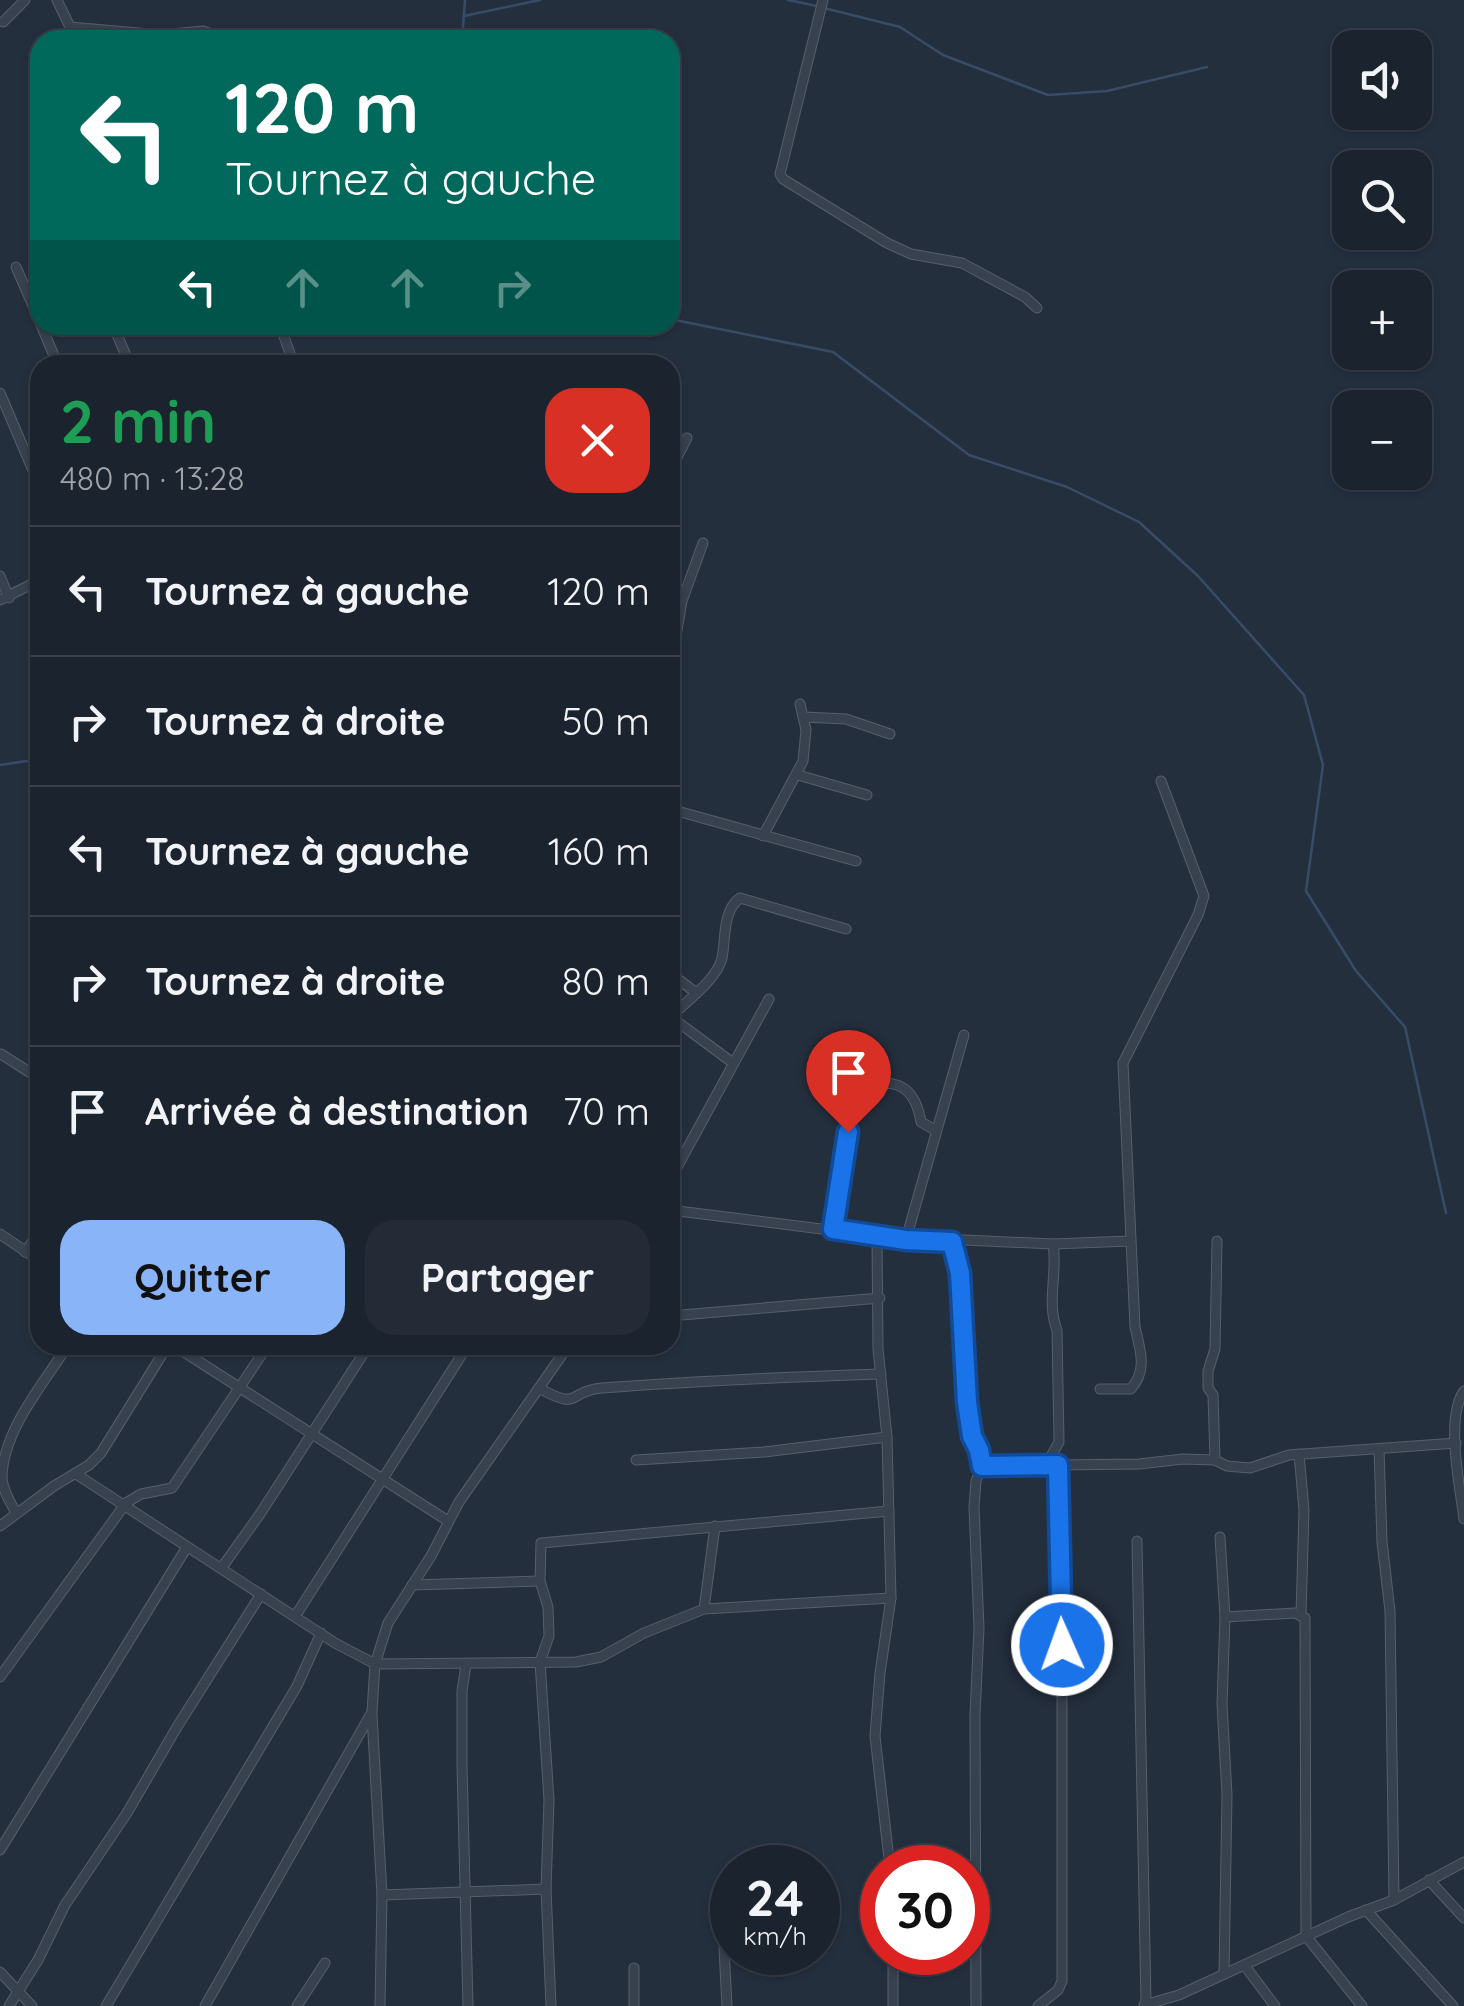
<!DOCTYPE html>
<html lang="fr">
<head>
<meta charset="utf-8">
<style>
	body { margin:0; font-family:Quicksand,sans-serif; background:#242b36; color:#f1f3f6; height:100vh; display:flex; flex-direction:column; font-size:38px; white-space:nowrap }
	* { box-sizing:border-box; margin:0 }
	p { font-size:32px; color:#a0a4aa }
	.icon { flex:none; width:55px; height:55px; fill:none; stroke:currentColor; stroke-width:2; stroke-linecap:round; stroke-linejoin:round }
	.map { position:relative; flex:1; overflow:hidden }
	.details { position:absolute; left:30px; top:355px; width:650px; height:1000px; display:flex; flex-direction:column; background:#1b232e; border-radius:30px; box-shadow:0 2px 8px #0004,0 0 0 2px #39404a }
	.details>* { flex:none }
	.guide { position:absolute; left:30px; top:30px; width:650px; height:305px; border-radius:30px; box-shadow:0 2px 8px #0004,0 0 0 2px #39404a; background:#00695c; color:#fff; overflow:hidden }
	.fabs { position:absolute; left:1332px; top:30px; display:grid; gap:20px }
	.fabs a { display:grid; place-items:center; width:100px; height:100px; border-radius:20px; background:#1b232e; box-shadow:0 2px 8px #0004,0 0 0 2px #39404a; font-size:50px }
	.speed { position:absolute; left:710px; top:1845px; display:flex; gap:20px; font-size:50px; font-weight:700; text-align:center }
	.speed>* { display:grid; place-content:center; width:130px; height:130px; border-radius:50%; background:#1b232e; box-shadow:0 2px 8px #0004,0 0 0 2px #39404a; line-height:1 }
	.speed small { font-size:25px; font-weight:400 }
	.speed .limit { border:15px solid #d22; background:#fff; color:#111 }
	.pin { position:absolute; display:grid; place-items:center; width:85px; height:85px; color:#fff; margin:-102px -42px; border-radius:50% 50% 50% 0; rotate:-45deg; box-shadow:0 0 10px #0007 }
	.pin .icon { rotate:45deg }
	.me { position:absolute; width:110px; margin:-55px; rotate:358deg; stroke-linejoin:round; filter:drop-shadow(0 0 8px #0008) }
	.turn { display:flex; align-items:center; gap:35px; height:210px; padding:0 30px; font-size:45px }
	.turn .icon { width:130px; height:130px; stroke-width:2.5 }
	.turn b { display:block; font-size:70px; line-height:85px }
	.lanes { display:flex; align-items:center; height:95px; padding:0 30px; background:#0003; justify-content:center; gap:50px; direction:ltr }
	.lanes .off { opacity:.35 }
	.round { display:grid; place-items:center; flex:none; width:105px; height:105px; border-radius:30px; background:#242b36 }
	.headline { display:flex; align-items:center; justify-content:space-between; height:170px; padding:0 30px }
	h1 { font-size:60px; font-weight:800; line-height:75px; color:#1e9e55 }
	.button { display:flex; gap:20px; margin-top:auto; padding:20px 30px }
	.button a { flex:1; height:115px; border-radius:30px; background:#8ab4f8; color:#111; font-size:40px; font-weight:800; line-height:115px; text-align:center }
	.button a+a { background:#242b36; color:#f1f3f6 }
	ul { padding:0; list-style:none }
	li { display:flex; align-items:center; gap:30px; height:130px; padding:0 30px; border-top:2px solid #39404a }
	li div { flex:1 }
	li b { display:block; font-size:38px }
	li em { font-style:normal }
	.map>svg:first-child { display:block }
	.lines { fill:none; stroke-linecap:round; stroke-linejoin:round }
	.stream { stroke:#394c67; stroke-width:2.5 }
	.street-casing { stroke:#565f6c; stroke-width:11 }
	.street { stroke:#38414e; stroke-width:9 }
	.route-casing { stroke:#114b97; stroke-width:25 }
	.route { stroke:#1a73e8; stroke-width:18 }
</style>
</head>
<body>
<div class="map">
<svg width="1464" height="2006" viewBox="0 0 1464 2006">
	<rect width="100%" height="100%" fill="#242f3e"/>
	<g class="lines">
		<g class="stream">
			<polyline points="788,0 817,6"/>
			<polyline points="824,8 900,27 943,55 1048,95 1107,91 1207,67"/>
			<polyline points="464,16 540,0"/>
			<polyline points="462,40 465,0"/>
			<polyline points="670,319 833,352 969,455 1067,487 1139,522 1198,576 1304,695 1323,765 1306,891 1356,971 1405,1027 1446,1213"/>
			<polyline points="0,765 40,759"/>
		</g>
		<defs>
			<g id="street">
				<polyline points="57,0 70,27 72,40"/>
				<polyline points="823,0 780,174 783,179 887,243 911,254 962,263 1025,297 1037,308"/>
				<polyline points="3,22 25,0"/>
				<polyline points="70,27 161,35 203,31 229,40"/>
				<polyline points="16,267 40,322"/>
				<polyline points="41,325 58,365"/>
				<polyline points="113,325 130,365"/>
				<polyline points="280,325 294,365"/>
				<polyline points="0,393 40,487"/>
				<polyline points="670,471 687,438"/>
				<polyline points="0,576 9,598"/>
				<polyline points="0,600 40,580"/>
				<polyline points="670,672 682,601 703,543"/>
				<polyline points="803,717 846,719 890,734"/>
				<polyline points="798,775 867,795"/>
				<polyline points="670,809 856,861"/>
				<polyline points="763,836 803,761 806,730 800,704"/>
				<polyline points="670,973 695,992"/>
				<polyline points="671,1017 733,1063"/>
				<path d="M 670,1018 C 685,1002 717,980 722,958 C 726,939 722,911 740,898 L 846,929"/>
				<polyline points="1,1054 40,1079"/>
				<polyline points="670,1180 769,999"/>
				<polyline points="670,1210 877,1236"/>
				<path d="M 833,1229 L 853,1100 L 862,1087 C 896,1077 915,1086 921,1122 L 935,1130"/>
				<polyline points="0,1234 40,1261"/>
				<polyline points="906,1239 964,1035"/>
				<polyline points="952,1242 959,1273 963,1367 971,1436 979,1450 982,1466 976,1481 974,1507 979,1628 975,1715 976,2006"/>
				<polyline points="25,1252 40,1231"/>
				<polyline points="670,1316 880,1298"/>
				<polyline points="173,1345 448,1521"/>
				<path d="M 539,1388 C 582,1412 566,1391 602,1388 C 695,1381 788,1377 881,1374"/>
				<path d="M 1100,1389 L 1131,1389 C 1148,1369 1140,1350 1135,1327 L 1123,1063 L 1198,915 L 1204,896 L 1161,781"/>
				<path d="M 1464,1391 C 1445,1418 1460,1487 1464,1519"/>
				<polyline points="1379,1449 1382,1542 1390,1611 1394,1900"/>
				<polyline points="1299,1454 1304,1510 1301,1614"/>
				<polyline points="636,1460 764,1452 887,1437"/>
				<polyline points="1215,1460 1213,1395 1208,1388 1208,1371 1215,1349 1217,1241"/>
				<path d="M 1046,1465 L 1059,1442 L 1057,1330 C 1046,1302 1058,1273 1053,1244"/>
				<polyline points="982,1466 1139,1464 1183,1459 1215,1460 1227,1466 1250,1468 1289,1455 1456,1443"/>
				<polyline points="76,1474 335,1643 375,1664 576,1662 601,1657 644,1633 704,1609 891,1598"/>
				<path d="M 16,1513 C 11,1503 2,1490 2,1477 C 3,1430 44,1383 68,1345"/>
				<polyline points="0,1526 54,1486 89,1465 101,1453 168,1345"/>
				<polyline points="1220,1537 1225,1617 1222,1704 1227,1795 1224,1974"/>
				<polyline points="1137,1541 1146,2003"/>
				<polyline points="223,1566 260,1514 369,1345"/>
				<polyline points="412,1585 540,1581"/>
				<polyline points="704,1609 715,1526"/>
				<polyline points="296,1615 468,1345"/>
				<polyline points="1225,1617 1295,1613 1305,1618 1306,1936 1362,2006"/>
				<polyline points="466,1665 462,1691 462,1766 468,2006"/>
				<polyline points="0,1677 126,1503 141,1494 172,1488 268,1345"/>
				<polyline points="372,1715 382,1895 380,2006"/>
				<polyline points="0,1850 187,1547"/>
				<polyline points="890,1868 875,1736 880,1673 891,1598 887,1437 878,1349 877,1236 1053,1244 1130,1241"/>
				<polyline points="1429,1880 1464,1918"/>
				<polyline points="382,1895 546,1889"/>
				<polyline points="1366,1910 1453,2006"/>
				<polyline points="724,1948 727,2006"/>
				<polyline points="1245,1966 1275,2006"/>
				<polyline points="634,1968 634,2006"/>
				<polyline points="0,1972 32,2006"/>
				<polyline points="1144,2005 1179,1995 1348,1917 1394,1900 1464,1862"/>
				<polyline points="9,2006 38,1960 65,1905 127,1813 177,1727 261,1594"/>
				<polyline points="106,2006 297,1686 321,1633"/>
				<polyline points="205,2006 372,1712 375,1664 388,1623 431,1556 459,1502 569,1345"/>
				<polyline points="297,2006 325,1963"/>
				<polyline points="551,2006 546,1889 549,1800 540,1662 549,1636 548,1607 540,1581 541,1543 889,1511"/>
				<polyline points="893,2006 893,1952"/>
				<polyline points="1038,2006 1058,1990 1062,1981 1062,1670 1058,1465"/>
			</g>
		</defs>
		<use href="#street" class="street-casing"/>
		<use href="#street" class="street"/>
	</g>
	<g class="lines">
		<defs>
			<polyline id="route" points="848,1132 833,1229 906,1240 952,1242 960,1273 967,1402 972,1436 979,1450 982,1466 1058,1465 1062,1645"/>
		</defs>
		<use href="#route" class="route-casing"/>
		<use href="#route" class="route"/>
	</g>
</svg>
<div class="fabs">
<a><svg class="icon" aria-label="sound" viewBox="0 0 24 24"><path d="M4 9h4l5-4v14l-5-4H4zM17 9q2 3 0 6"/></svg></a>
<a><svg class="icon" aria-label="search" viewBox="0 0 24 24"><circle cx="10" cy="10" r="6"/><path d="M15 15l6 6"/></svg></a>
<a>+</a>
<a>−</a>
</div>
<div class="speed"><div>24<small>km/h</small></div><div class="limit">30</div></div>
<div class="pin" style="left:848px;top:1132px;background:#d93025"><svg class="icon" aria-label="arrive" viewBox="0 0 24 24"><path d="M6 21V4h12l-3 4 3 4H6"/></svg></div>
<svg class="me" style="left:1062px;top:1645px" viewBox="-20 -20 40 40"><circle r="17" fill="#1a73e8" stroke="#fff" stroke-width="3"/><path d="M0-11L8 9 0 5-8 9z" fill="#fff"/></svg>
<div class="guide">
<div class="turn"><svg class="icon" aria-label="left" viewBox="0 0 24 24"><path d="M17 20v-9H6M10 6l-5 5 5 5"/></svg><div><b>120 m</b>Tournez à gauche</div></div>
<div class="lanes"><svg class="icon" aria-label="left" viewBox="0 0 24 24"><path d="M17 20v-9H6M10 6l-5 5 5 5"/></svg><svg class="icon off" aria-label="ahead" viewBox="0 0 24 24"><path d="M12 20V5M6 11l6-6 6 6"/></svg><svg class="icon off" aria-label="ahead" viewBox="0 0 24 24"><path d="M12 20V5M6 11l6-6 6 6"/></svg><svg class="icon off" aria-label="right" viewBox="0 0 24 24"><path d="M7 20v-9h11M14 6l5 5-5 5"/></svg></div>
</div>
<section class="details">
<div class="headline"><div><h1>2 min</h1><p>480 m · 13:28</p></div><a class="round" style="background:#d93025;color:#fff"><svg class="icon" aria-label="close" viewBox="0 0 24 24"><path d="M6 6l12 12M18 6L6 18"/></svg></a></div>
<ul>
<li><svg class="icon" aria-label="left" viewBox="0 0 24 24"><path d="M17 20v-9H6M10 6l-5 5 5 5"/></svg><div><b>Tournez à gauche</b></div><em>120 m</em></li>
<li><svg class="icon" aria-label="right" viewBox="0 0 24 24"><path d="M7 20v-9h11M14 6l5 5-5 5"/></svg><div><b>Tournez à droite</b></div><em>50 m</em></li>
<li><svg class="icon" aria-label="left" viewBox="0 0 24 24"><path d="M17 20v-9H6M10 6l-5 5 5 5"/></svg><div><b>Tournez à gauche</b></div><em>160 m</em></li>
<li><svg class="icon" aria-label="right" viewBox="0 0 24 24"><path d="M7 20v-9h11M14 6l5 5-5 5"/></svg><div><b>Tournez à droite</b></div><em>80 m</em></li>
<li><svg class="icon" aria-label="arrive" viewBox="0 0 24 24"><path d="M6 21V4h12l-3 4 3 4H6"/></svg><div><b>Arrivée à destination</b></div><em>70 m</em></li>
</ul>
<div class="button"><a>Quitter</a><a>Partager</a></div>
</section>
</div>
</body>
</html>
